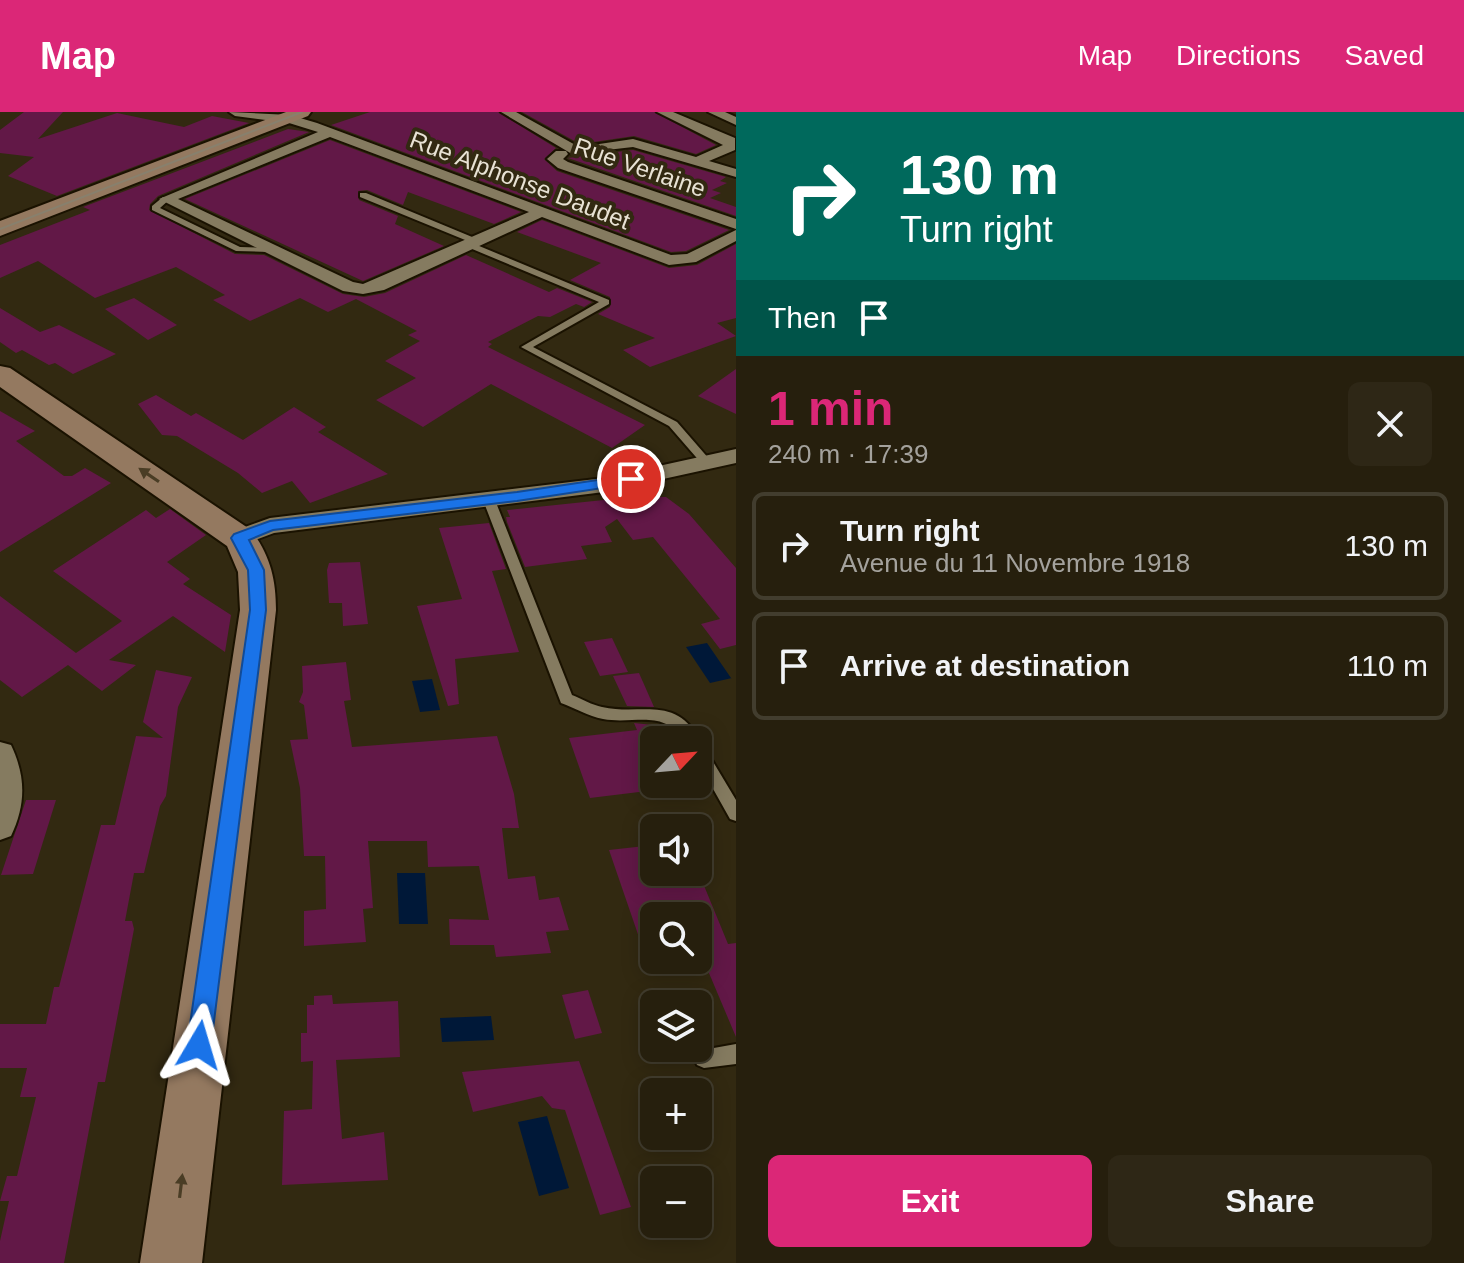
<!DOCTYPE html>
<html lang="en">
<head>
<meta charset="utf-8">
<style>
	body { margin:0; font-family:Helvetica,sans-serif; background:#2e2716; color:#f1f3f6; height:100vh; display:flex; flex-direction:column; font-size:30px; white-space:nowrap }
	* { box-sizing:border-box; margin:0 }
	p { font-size:26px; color:#a4a29d }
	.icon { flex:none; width:44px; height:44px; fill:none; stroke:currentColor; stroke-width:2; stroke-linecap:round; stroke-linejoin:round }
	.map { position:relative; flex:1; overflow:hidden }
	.side { display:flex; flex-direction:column; background:#261f0d; width:728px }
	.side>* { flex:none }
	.guide { background:#00695c; color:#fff; overflow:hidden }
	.needle { width:52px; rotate:64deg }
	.tools { position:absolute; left:640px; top:614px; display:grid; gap:16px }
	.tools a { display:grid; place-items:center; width:72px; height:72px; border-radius:12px; background:#261f0d; box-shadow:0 4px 20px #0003,0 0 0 2px #423d2e; font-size:40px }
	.pin { position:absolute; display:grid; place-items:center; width:68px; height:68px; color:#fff; margin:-34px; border:4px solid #fff; border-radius:50%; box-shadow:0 2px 8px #0007 }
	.me { position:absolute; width:88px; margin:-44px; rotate:7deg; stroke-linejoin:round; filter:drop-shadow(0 0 6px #0008) }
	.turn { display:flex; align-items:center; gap:28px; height:168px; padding:0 32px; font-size:36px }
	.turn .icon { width:104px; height:104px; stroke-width:2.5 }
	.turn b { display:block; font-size:56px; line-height:68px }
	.then { display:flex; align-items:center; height:76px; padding:0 32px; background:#0003; gap:16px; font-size:30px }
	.round { display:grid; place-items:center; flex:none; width:84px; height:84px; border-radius:12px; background:#2e2716 }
	.summary { display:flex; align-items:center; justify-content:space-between; height:136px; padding:0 32px }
	h1 { font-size:48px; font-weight:700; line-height:60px; color:#db2777 }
	.button { display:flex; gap:16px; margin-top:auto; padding:16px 32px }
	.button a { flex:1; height:92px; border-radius:12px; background:#db2777; color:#fff; font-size:32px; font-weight:700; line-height:92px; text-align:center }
	.button a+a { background:#2e2716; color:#f1f3f6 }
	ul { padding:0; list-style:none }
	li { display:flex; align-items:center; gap:24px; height:108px; margin:0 16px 12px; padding:0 16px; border:4px solid #423d2e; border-radius:12px }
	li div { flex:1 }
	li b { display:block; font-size:30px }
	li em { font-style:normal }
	header { display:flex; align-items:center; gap:48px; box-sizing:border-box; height:112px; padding:0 40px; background:#db2777; color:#fff }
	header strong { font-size:38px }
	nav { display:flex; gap:44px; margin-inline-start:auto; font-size:28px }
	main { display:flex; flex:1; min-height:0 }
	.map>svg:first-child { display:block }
	.water { fill:#001838 }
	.building { fill:#621847 }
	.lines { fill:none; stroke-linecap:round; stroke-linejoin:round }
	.lane-casing { stroke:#1a1200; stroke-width:4 }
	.street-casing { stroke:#1a1200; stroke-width:4 }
	.secondary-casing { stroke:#1a1200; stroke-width:4 }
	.lane { fill:#857b60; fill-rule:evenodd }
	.street { fill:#857b60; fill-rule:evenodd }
	.secondary { fill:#947960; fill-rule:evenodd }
	.tram { stroke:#88806d; stroke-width:2 }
	.oneway { fill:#4a3d25 }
	.route { fill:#1a73e8; stroke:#114b97; stroke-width:2 }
	.labels { text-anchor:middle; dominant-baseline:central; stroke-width:8; stroke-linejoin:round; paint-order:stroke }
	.far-street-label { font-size:24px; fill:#e8e2d4; stroke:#322911 }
</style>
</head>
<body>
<header>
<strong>Map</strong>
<nav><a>Map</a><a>Directions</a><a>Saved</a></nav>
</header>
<main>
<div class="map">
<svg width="736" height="1151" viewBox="0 0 736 1151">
	<rect width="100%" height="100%" fill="#322911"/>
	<g class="water">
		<polygon points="707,531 731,566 732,566 710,571 686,535"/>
		<polygon points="432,567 440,598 420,600 412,569"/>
		<polygon points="397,761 425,761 428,812 399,812"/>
		<polygon points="491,904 494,928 442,930 440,906"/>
		<polygon points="547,1004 569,1076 539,1084 518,1010"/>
	</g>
	<g class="building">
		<polygon points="24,0 63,0 38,27 117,1 184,15 212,4 249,11 57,84 8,64 34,45 0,41 0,18"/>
		<polygon points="370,0 498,0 556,36 544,47 557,59 729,118 686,139 671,140 331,13"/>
		<polygon points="522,0 654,0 716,33 696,42 634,24 580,32"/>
		<polygon points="288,17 309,20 158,84 150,92 149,98 235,142 264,143 343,182 364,185 385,181 466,143 549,180 557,176 592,190 584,195 576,192 550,205 538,204 488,230 492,232 488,235 645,313 612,336 491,272 423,315 376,288 416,266 385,249 420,229 408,223 417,219 356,187 328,200 300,186 250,209 213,188 225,183 176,155 95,186 38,149 0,166 0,133 90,98 83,95"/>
		<polygon points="330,28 521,100 494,112 408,80 403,93 367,78 358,79 359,88 398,104 395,112 444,134 363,169 185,87"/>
		<polygon points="633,38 726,65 720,69 727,71 712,78 721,81 710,86 736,95 736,104 568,46"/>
		<polygon points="542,108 669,156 697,153 736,132 736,206 717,211 736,224 650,255 623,238 655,226 598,202 610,195 610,185 570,168 601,151 517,120"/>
		<polygon points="134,186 177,213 148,228 105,197"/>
		<polygon points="0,196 40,220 59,213 116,242 73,262 55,251 49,253 22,238 16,241 0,230"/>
		<polygon points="736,257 736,302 698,284"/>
		<polygon points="156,283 191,304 196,301 243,328 294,295 326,315 318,320 388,362 310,391 292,369 262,381 238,361 177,324 162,323 138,292"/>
		<polygon points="0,299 35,319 16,329 64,364 72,364 85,356 111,371 0,440"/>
		<polygon points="658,385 666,385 689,402 736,456 736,533 720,537 701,512 720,507 653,425 633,428 617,407 605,415 612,430 581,434 587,447 525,455 507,410 506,405 510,405 507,398 613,387 615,391"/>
		<polygon points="170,397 206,423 167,450 190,467 183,472 231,503 225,540 173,504 109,548 136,553 102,579 68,553 22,585 0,568 0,484 76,541 122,509 53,459 146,398 156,406"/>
		<polygon points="489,411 506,457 492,459 519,540 455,547 459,592 448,594 417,494 462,487 439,416"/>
		<polygon points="360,450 368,512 343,514 342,491 329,491 327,458 329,451"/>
		<polygon points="612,526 628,560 600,564 584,530"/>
		<polygon points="346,550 351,588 344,589 352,635 497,624 514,682 519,716 502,716 508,767 535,764 539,788 559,785 569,818 546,820 551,841 496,845 494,833 450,833 449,807 489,808 479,754 428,755 427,729 368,729 373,796 363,797 366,830 304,834 304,799 326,797 325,744 304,744 300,676 290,628 308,627 304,593 299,590 303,580 302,554"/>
		<polygon points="156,558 192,565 178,595 166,684 160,694 144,761 134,761 125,809 132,809 134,817 105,970 98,970 64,1151 0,1151 0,1129 9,1089 0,1089 7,1064 17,1064 36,985 20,985 27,956 0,956 0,912 46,912 54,875 59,875 101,713 115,713 136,624 163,626 143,610"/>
		<polygon points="639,561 654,595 627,594 613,564"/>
		<polygon points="634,611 662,614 668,628 654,628 654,672 688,674 590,686 569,626 637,618"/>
		<polygon points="26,688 56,688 33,762 1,763"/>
		<polygon points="654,733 654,760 698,759 728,832 736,831 736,925 698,835 698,804 654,804 654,834 642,834 609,738"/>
		<polygon points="588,878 602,921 575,927 562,883"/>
		<polygon points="332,883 333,892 398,889 400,945 336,948 342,1027 384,1020 388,1068 282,1073 284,999 312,997 313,949 301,950 301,921 307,921 307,893 314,893 314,884"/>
		<polygon points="579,949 631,1095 600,1103 565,998 552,996 542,984 473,1000 462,960"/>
	</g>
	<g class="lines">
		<defs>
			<g id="lane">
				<polygon points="360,81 366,81 477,127 477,131 472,131 609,188 609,192 533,235 677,310 710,348 710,352 702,352 669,314 521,235 599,190 465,134 465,130 470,130 360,85"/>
				<polygon points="163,85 170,87 160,96 240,135 269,136 273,138 269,140 236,139 152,98 152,94"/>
				<path d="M 489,384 L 495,388 L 572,583 C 582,587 592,593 602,595 C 642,604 674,582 700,628 L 699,631 L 703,633 L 736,688 L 736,709 L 730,707 L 698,650 L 698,628 L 685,628 C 661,596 635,613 603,607 C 588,604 575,596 561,591 L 483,388 Z"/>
				<polygon points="736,932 736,952 704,956 697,953 694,946 697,939"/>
			</g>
			<g id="street">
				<path d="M 229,0 L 290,3 L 317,11 L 671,143 L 687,142 L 736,118 L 736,129 L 696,150 L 669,153 L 542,105 L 384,178 L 363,182 L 343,179 L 159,87 L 318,20 L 289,11 L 235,4 ZM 330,25 L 529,100 L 363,172 L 353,170 L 178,87 Z"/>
				<polygon points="501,0 516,0 579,35 633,27 696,45 723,33 657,0 673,0 735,26 735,38 709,49 736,57 736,65 633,35 572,42"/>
				<polygon points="708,0 725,0 736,5 736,13"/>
				<polygon points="556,39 566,39 568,42 563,47 568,50 736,107 736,117 558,56 547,47"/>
				<polygon points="736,337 736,351 604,380 274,421 239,434 231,432 227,426 231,420 270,406 604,366"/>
				<path d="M 0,630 L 11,633 C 26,665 26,692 11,724 L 0,728 Z"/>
			</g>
			<g id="secondary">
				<polygon points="286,0 311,0 308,4 0,124 0,109"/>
				<path d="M 0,254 L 10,256 L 251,418 C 270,443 276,467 276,498 L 202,1151 L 140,1151 L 240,498 L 238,460 L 227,434 L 0,275 Z"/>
			</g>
		</defs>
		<use href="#lane" class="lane-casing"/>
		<use href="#street" class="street-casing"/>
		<use href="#secondary" class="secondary-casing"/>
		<use href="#lane" class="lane"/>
		<use href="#street" class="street"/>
		<use href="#secondary" class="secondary"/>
		<polyline class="tram" points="0,117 302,0"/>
	</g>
	<defs><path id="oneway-solid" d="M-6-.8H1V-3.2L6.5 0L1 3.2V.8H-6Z" transform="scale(2)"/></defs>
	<g class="oneway">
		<use href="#oneway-solid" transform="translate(149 363) rotate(-146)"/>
		<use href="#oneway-solid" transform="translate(181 1074) rotate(-83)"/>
	</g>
	<polygon class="route" points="631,363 636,364 636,371 517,389 273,418 249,428 264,458 266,498 211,933 208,942 199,946 191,942 187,933 250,498 248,458 231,426 234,422 270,409 517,380"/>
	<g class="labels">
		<g class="far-street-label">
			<text transform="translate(640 55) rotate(19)">Rue Verlaine</text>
			<text transform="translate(520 68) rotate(21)">Rue Alphonse Daudet</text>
		</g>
	</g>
</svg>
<div class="tools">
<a><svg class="needle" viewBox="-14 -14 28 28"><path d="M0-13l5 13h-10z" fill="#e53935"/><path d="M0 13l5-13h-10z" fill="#a4a29d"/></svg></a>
<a><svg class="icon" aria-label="sound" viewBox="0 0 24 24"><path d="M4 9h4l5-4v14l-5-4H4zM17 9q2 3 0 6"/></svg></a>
<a><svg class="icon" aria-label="search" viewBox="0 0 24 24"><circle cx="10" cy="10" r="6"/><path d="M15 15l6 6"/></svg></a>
<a><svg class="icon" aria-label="layers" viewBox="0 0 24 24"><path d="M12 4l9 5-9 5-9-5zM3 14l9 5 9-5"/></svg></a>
<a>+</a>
<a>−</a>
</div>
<div class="pin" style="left:631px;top:367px;background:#d93025"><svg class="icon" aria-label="arrive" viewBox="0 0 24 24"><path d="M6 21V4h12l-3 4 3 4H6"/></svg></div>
<svg class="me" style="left:199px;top:933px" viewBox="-20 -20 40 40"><path d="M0-17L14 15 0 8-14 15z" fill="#1a73e8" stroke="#fff" stroke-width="4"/></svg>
</div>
<section class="side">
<div class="guide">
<div class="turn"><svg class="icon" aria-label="right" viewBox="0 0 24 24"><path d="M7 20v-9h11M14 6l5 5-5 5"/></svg><div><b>130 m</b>Turn right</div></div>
<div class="then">Then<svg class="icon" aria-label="arrive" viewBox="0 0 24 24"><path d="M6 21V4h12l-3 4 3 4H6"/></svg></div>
</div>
<div class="summary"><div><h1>1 min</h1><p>240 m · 17:39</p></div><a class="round"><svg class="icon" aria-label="close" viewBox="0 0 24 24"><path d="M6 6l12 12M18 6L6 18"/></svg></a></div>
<ul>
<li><svg class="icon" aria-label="right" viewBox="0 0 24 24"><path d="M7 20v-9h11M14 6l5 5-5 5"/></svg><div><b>Turn right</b><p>Avenue du 11 Novembre 1918</p></div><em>130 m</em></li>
<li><svg class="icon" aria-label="arrive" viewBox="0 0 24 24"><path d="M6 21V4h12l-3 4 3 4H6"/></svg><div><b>Arrive at destination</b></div><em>110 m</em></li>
</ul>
<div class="button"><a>Exit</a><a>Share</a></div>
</section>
</main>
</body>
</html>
